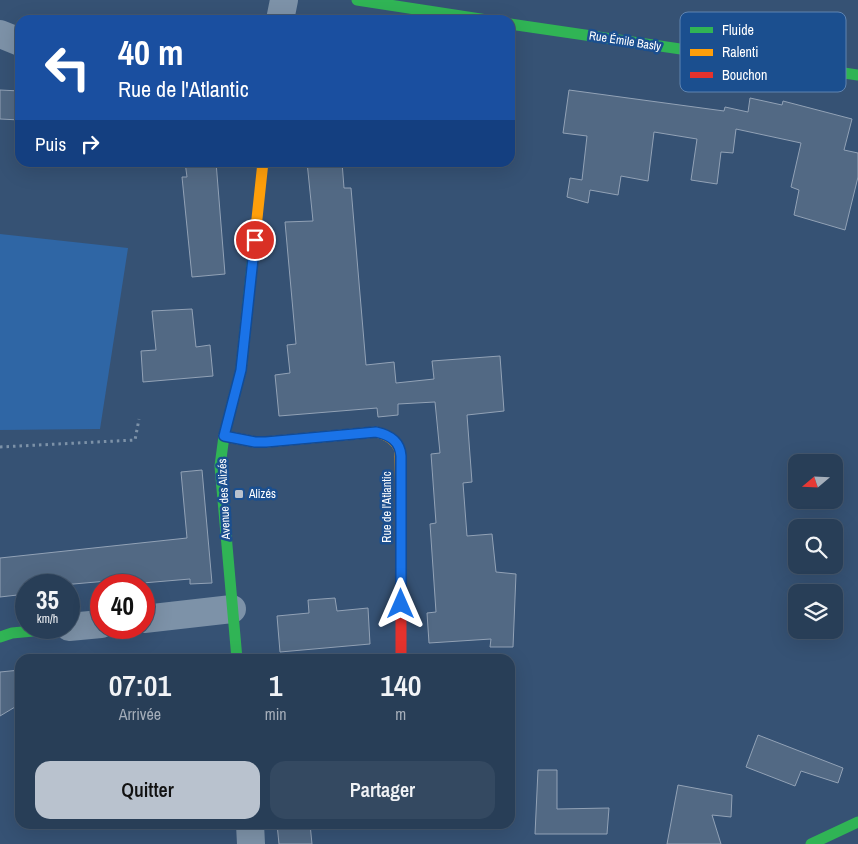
<!DOCTYPE html>
<html lang="fr">
<head>
<meta charset="utf-8">
<style>
	body { margin:0; font-family:"Archivo Narrow",sans-serif; background:#344961; color:#f1f3f6; height:100vh; display:flex; flex-direction:column; font-size:19px; white-space:nowrap }
	* { box-sizing:border-box; margin:0 }
	p { font-size:16px; color:#a5aeba }
	.icon { flex:none; width:28px; height:28px; fill:none; stroke:currentColor; stroke-width:2; stroke-linecap:round; stroke-linejoin:round }
	.map { position:relative; flex:1; overflow:hidden }
	.panel { position:absolute; left:15px; top:654px; width:500px; height:175px; display:flex; flex-direction:column; background:#283e57; border-radius:15px; box-shadow:0 5px 20px #0002,0 0 0 1px #44576d }
	.panel>* { flex:none }
	.hud { position:absolute; left:15px; top:15px; width:500px; height:152px; border-radius:15px; box-shadow:0 5px 20px #0002,0 0 0 1px #44576d; background:#1a4fa0; color:#fff; overflow:hidden }
	.needle { width:32px; rotate:251deg }
	.buttons { position:absolute; left:788px; top:454px; display:grid; gap:10px }
	.buttons a { display:grid; place-items:center; width:55px; height:55px; border-radius:10px; background:#283e57; box-shadow:0 5px 20px #0002,0 0 0 1px #44576d; font-size:25px }
	.speed { position:absolute; left:15px; top:574px; display:flex; gap:10px; font-size:25px; font-weight:700; text-align:center }
	.speed>* { display:grid; place-content:center; width:65px; height:65px; border-radius:50%; background:#283e57; box-shadow:0 5px 20px #0002,0 0 0 1px #44576d; line-height:1 }
	.speed small { font-size:12px; font-weight:400 }
	.speed .limit { border:8px solid #d22; background:#fff; color:#111 }
	.pin { position:absolute; display:grid; place-items:center; width:42px; height:42px; color:#fff; margin:-21px; border:2px solid #fff; border-radius:50%; box-shadow:0 1px 5px #0007 }
	.me { position:absolute; width:55px; margin:-28px; rotate:0deg; stroke-linejoin:round; filter:drop-shadow(0 0 4px #0008) }
	.turn { display:flex; align-items:center; gap:18px; height:105px; padding:0 20px; font-size:22px }
	.turn .icon { width:65px; height:65px; stroke-width:2.5 }
	.turn b { display:block; font-size:35px; line-height:42px }
	.then { display:flex; align-items:center; height:48px; padding:0 20px; background:#0003; gap:10px; font-size:19px }
	.eta { display:flex; justify-content:space-evenly; align-items:center; height:85px; text-align:center }
	.eta b { font-size:30px; font-weight:600; line-height:35px }
	.button { display:flex; gap:10px; margin-top:auto; padding:10px 20px }
	.button a { flex:1; height:58px; border-radius:15px; background:#b9c2ce; color:#111; font-size:20px; font-weight:600; line-height:58px; text-align:center }
	.button a+a { background:#344961; color:#f1f3f6 }
	.map>svg:first-child { display:block }
	.green { fill:#2f66a5 }
	.building { fill:#526984; stroke:#92a2b6 }
	.lines { fill:none; stroke-linecap:round; stroke-linejoin:round }
	.path { stroke:#7d92a8; stroke-width:3; stroke-dasharray:2.5 4; stroke-linecap:butt }
	.street { stroke:#7d92a8; stroke-width:28 }
	.fast { stroke:#30b455; stroke-width:11 }
	.slow { stroke:#ff9f0a; stroke-width:11 }
	.jam { stroke:#e5322d; stroke-width:11 }
	.route-casing { stroke:#114b97; stroke-width:12 }
	.route { stroke:#1a73e8; stroke-width:9 }
	.poi-dot { fill:#b9c2ce; stroke:#1b4f8f; stroke-width:2 }
	.labels { text-anchor:middle; dominant-baseline:central; stroke-width:5; stroke-linejoin:round; paint-order:stroke }
	.street-label { font-size:12px; fill:#fff; stroke:#1b4f8f }
	.poi-label { font-size:12px; fill:#fff; stroke:#1b4f8f; text-anchor:start }
	.key { fill:#1b4f8f; stroke:#5f84b1; stroke-width:1 }
	.key-label { font-size:14px; fill:#fff }
</style>
</head>
<body>
<div class="map">
<svg width="858" height="844" viewBox="0 0 858 844">
	<rect width="100%" height="100%" fill="#365274"/>
	<polygon class="green" points="0,234 128,248 100,429 0,430"/>
	<g class="building">
		<polygon points="0,90 20,91 20,120 0,119"/>
		<polygon points="569,90 724,111 725,107 748,112 750,98 782,105 783,101 852,119 844,150 858,153 858,177 845,230 794,215 799,190 791,187 801,143 736,129 733,153 721,152 717,184 691,180 697,139 654,132 648,181 621,176 618,195 590,190 588,203 567,197 570,178 582,180 587,136 563,133"/>
		<polygon points="185,162 216,162 225,274 192,277 182,177 187,177"/>
		<polygon points="307,162 342,162 344,188 351,188 366,365 394,362 396,383 434,379 432,361 500,356 504,411 467,415 472,482 463,483 467,536 492,534 496,572 516,574 513,647 490,647 491,639 429,643 427,613 436,612 430,524 436,523 431,454 440,453 435,402 398,404 398,415 378,417 377,408 279,416 275,375 290,373 287,345 296,344 285,222 313,221"/>
		<polygon points="192,309 196,347 210,345 213,376 143,382 141,351 156,350 152,311"/>
		<polygon points="202,470 212,583 190,584 190,579 119,585 119,580 62,585 26,585 26,594 0,597 0,558 187,538 181,472"/>
		<polygon points="335,598 337,611 368,608 370,644 280,652 277,616 309,613 308,600"/>
		<polygon points="20,670 20,704 0,716 0,672"/>
		<polygon points="758,735 843,768 838,783 801,771 795,786 746,767"/>
		<polygon points="538,770 557,770 557,809 609,808 607,834 535,834"/>
		<polygon points="678,785 732,795 731,817 712,815 721,844 667,844"/>
		<polygon points="277,824 310,824 312,844 279,844"/>
	</g>
	<g class="lines">
		<polyline class="path" points="0,447 135,440 139,419"/>
		<g class="street">
			<polyline points="280,20 284,0"/>
			<polyline points="0,34 20,42"/>
			<polyline points="144,619 232,609"/>
			<polyline points="69,627 101,624"/>
			<polyline points="250,824 251,844"/>
		</g>
		<g class="fast">
			<polyline points="357,0 487,20"/>
			<polyline points="510,24 858,75"/>
			<polyline points="0,637 12,633 65,628"/>
			<polyline points="237,659 220,466 224,436 241,370 253,256"/>
			<polyline points="811,844 858,822"/>
		</g>
		<g class="slow">
			<polyline points="253,256 263,162"/>
			<path d="M 224,436 L 255,442 L 266,442 L 376,432 C 387,435 396,439 400,451 L 401,510"/>
		</g>
		<polyline class="jam" points="401,510 401,659"/>
	</g>
	<g class="lines">
		<defs>
			<path id="route" d="M 255,240 L 241,370 L 224,436 L 255,442 L 266,442 L 376,432 C 390,435 400,441 401,456 L 401,604"/>
		</defs>
		<use href="#route" class="route-casing"/>
		<use href="#route" class="route"/>
	</g>
	<rect class="poi-dot" x="234" y="489" width="10" height="10" rx="2.5"/>
	<g class="labels">
		<g class="street-label">
			<text transform="translate(625 41) rotate(9)">Rue Émile Basly</text>
			<text transform="translate(224 499) rotate(-93)">Avenue des Alizés</text>
			<text transform="translate(387 507) rotate(-90)">Rue de l'Atlantic</text>
		</g>
		<g class="poi-label">
			<text x="249" y="494">Alizés</text>
		</g>
	</g>
	<rect x="680" y="12" width="166" height="80" rx="8" class="key"/>
	<rect x="690" y="27" width="23" height="6" fill="#30b455"/>
	<rect x="690" y="49" width="23" height="7" fill="#ff9f0a"/>
	<rect x="690" y="72" width="23" height="6" fill="#e5322d"/>
	<g class="key-label">
		<text x="722" y="35">Fluide</text>
		<text x="722" y="57">Ralenti</text>
		<text x="722" y="80">Bouchon</text>
	</g>
</svg>
<div class="buttons">
<a><svg class="needle" viewBox="-14 -14 28 28"><path d="M0-13l5 13h-10z" fill="#e53935"/><path d="M0 13l5-13h-10z" fill="#a5aeba"/></svg></a>
<a><svg class="icon" aria-label="search" viewBox="0 0 24 24"><circle cx="10" cy="10" r="6"/><path d="M15 15l6 6"/></svg></a>
<a><svg class="icon" aria-label="layers" viewBox="0 0 24 24"><path d="M12 4l9 5-9 5-9-5zM3 14l9 5 9-5"/></svg></a>
</div>
<div class="speed"><div>35<small>km/h</small></div><div class="limit">40</div></div>
<div class="pin" style="left:255px;top:240px;background:#d93025"><svg class="icon" aria-label="arrive" viewBox="0 0 24 24"><path d="M6 21V4h12l-3 4 3 4H6"/></svg></div>
<svg class="me" style="left:401px;top:604px" viewBox="-20 -20 40 40"><path d="M0-17L14 15 0 8-14 15z" fill="#1a73e8" stroke="#fff" stroke-width="4"/></svg>
<div class="hud">
<div class="turn"><svg class="icon" aria-label="left" viewBox="0 0 24 24"><path d="M17 20v-9H6M10 6l-5 5 5 5"/></svg><div><b>40 m</b>Rue de l'Atlantic</div></div>
<div class="then">Puis<svg class="icon" aria-label="right" viewBox="0 0 24 24"><path d="M7 20v-9h11M14 6l5 5-5 5"/></svg></div>
</div>
<section class="panel">
<div class="eta">
<div><b>07:01</b><p>Arrivée</p></div>
<div><b>1</b><p>min</p></div>
<div><b>140</b><p>m</p></div>
</div>
<div class="button"><a>Quitter</a><a>Partager</a></div>
</section>
</div>
</body>
</html>
